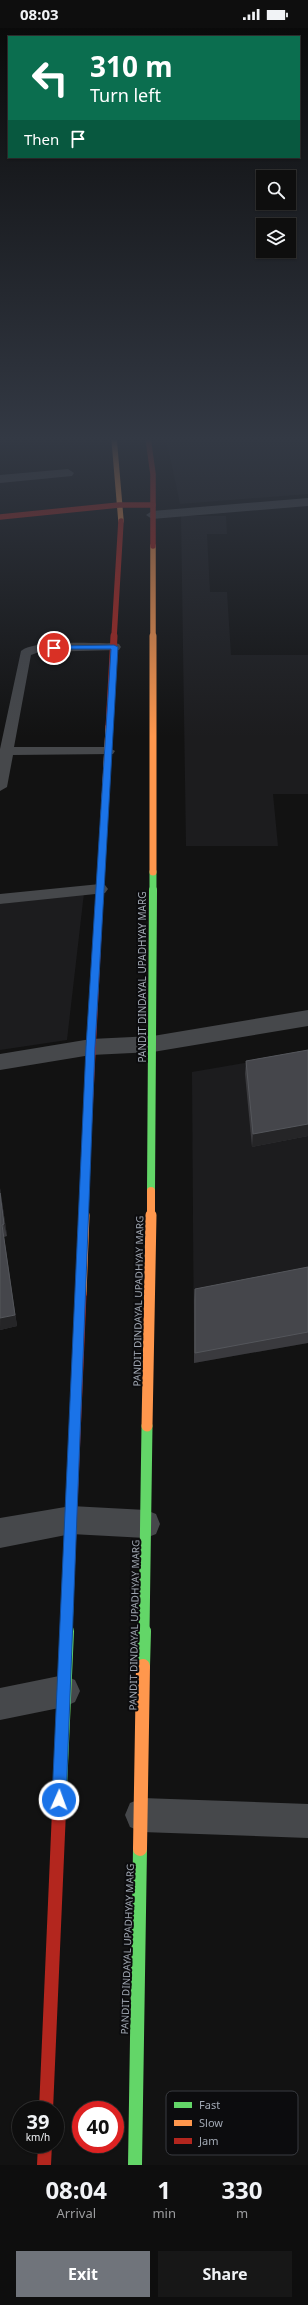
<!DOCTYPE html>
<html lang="en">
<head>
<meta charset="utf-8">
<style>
	body { margin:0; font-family:"Noto Sans",sans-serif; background:#171717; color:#f1f3f6; height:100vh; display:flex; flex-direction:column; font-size:15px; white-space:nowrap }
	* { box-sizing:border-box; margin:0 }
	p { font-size:13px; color:#9b9c9e }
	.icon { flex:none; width:22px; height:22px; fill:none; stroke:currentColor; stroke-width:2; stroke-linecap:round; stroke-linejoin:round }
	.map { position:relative; height:2137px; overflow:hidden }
	.panel { display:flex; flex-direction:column; background:#0e0e0e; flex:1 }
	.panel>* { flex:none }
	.top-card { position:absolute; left:8px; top:8px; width:292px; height:122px; border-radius:0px; box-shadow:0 1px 3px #0004,0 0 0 1px #2e2e2e; background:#0b6e4f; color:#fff; overflow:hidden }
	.tools { position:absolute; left:256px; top:142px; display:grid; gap:8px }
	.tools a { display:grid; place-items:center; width:40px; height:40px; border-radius:0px; background:#0e0e0e; box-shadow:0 1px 3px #0004,0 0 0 1px #2e2e2e; font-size:20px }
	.speed { position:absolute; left:12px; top:2073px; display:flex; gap:8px; font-size:20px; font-weight:700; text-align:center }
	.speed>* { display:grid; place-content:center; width:52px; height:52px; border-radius:50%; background:#0e0e0e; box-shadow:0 1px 3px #0004,0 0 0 1px #2e2e2e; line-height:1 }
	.speed small { font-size:10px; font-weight:400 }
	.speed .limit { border:6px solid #d22; background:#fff; color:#111 }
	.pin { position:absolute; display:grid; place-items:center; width:34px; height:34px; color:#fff; margin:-17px; border:2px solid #fff; border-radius:50%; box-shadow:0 1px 4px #0007 }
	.me { position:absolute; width:44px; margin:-22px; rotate:2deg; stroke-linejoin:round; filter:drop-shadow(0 0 3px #0008) }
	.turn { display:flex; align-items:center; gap:14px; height:84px; padding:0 16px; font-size:18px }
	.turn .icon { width:52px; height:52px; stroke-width:2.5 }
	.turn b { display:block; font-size:28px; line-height:34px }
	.then { display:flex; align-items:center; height:38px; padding:0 16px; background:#0003; gap:8px; font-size:15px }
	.eta { display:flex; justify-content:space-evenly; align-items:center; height:68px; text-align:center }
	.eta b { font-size:24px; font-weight:700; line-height:28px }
	.primary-button { display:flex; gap:8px; margin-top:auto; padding:8px 16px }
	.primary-button a { flex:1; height:46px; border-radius:0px; background:#70747b; color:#fff; font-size:16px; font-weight:700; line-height:46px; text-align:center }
	.primary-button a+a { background:#171717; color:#f1f3f6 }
	.status { display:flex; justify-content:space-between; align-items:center; height:28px; padding:0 20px; background:#0e0e0e; direction:ltr }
	.status svg { height:11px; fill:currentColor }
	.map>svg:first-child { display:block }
	.built { fill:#1c1c1e }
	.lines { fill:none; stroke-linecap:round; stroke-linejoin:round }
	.lane { fill:#46484b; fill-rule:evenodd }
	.street { fill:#46484b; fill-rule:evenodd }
	.fast-far3 { stroke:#63d668; stroke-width:7 }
	.fast-far2 { stroke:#63d668; stroke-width:8 }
	.fast-far1 { stroke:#63d668; stroke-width:11 }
	.fast { stroke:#63d668; stroke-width:14 }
	.slow-far4 { stroke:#ff974d; stroke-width:5.5 }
	.slow-far3 { stroke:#ff974d; stroke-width:7 }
	.slow-far2 { stroke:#ff974d; stroke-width:8 }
	.slow-far1 { stroke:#ff974d; stroke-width:11 }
	.slow { stroke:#ff974d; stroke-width:14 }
	.jam-far4 { stroke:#b3261e; stroke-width:5.5 }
	.jam-far3 { stroke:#b3261e; stroke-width:7 }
	.jam-far2 { stroke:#b3261e; stroke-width:8 }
	.jam-far1 { stroke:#b3261e; stroke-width:11 }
	.jam { stroke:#b3261e; stroke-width:14 }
	.wall { fill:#3a3a3e }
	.shaded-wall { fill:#252527 }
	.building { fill:#45464b; stroke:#54565b }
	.route { fill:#1a73e8; stroke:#114b97 }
	.labels { text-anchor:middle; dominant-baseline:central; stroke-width:4; stroke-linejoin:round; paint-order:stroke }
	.street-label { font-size:10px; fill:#a2a9b4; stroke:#0c0c0e }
	.key { fill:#0c0c0e; stroke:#393b40; stroke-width:1 }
	.key-label { font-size:11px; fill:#a2a9b4 }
</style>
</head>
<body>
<div class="status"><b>08:03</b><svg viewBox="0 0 49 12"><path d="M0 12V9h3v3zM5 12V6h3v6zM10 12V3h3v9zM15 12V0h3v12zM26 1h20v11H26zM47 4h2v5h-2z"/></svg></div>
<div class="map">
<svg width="308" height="2137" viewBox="0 0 308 2137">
	<rect width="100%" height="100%" fill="#121212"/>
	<g class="built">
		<polygon points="166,410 308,410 308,466 180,476"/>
		<polygon points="181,488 226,488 227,506 207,506 210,564 227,564 231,627 308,627 308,766 273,766 278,818 186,818"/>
		<polygon points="84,865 67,1012 0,1022 0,876"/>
		<polygon points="308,1024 308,1315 194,1335 192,1044"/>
	</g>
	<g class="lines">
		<g class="lane">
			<path d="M 115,615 L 119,616 L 121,619 L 119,622 L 39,624 L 31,627 L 14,719 L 108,719 L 115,723 L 113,726 L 13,727 L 7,759 L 0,763 L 0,721 L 21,623 C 36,611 94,616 115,615 Z"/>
			<polygon points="100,856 105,857 108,861 105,865 0,876 0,866"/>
		</g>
		<g class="street">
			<polygon points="68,441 74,445 72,448 0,455 0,447"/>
			<polygon points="308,470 308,478 152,491 146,487 152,483"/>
			<polygon points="308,982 308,998 153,1024 91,1027 0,1042 0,1026 91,1011 153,1008"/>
			<polygon points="71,1478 146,1482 156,1486 160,1496 156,1506 146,1510 71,1506 0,1520 0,1490"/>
			<polygon points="64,1647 75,1652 80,1663 75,1674 64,1679 0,1692 0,1660"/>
			<polygon points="142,1770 308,1776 308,1810 142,1804 130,1799 125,1787 130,1775"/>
		</g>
		<polyline class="fast-far3" points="153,863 153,844"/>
		<polyline class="fast-far2" points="151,1163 153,862"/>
		<g class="fast-far1">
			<polyline points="67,1604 68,1573"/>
			<polyline points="144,1604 147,1398"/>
		</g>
		<g class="fast">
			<polyline points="143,1638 144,1603"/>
			<polyline points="60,1760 67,1603"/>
			<polyline points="135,2137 140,1821"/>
		</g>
		<g class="slow-far4">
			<polyline points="114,410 121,493"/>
			<polyline points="153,518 153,609"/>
		</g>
		<g class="slow-far3">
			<polyline points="153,608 153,844"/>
			<polyline points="100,863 109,699"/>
		</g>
		<g class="slow-far2">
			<polyline points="99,877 100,862"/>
			<polyline points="84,1188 87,1116"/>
			<polyline points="151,1188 151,1163"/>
		</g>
		<g class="slow-far1">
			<polyline points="81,1266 84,1187"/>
			<polyline points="147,1398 151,1187"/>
		</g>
		<polyline class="slow" points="140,1821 143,1638"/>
		<g class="jam-far4">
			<polyline points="148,410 153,446 153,518"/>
			<polyline points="0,489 119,477 153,477"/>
			<polyline points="114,609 121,493"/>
		</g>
		<polyline class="jam-far3" points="109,699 114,608"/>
		<polyline class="jam-far2" points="87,1116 99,877"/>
		<polyline class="jam-far1" points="68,1573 81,1266"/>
		<g class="jam">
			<polyline points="46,2082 60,1760"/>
			<polyline points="44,2137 45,2116"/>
		</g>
	</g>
	<g class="wall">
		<polygon points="308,1022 308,1108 252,1119 245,1046 246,1033"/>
		<polygon points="0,1160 7,1208 4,1209 17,1298 0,1302"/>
		<polygon points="308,1239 308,1315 194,1335 194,1272 195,1261"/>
	</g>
	<g class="shaded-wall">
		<polygon points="308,1096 308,1108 252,1119 253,1106"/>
		<polygon points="0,1160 7,1208 4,1196 0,1165"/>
		<polygon points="2,1197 4,1209 17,1298 0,1302"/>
	</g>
	<g class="building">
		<polygon points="308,1022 308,1096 253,1106 246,1033"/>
		<polygon points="0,1165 4,1196 2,1197 15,1287 0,1290"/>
		<polygon points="308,1239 308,1304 195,1325 195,1261"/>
	</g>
	<linearGradient id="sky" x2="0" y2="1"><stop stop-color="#0a0a0a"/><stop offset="0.58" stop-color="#333944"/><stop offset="1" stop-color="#333944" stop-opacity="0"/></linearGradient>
	<rect width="308" height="709" fill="url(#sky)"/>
	<polygon class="route" points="114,617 118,619 95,1019 66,1772 64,1776 59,1778 54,1776 52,1772 86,1019 111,621 54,621 51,620 54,618"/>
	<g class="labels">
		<g class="street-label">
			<text transform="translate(142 949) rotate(-90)">PANDIT DINDAYAL UPADHYAY MARG</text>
			<text transform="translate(138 1273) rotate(-89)">PANDIT DINDAYAL UPADHYAY MARG</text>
			<text transform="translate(134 1597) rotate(-89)">PANDIT DINDAYAL UPADHYAY MARG</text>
			<text transform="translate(127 1921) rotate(-88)">PANDIT DINDAYAL UPADHYAY MARG</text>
		</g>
	</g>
	<rect x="166" y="2063" width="132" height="64" rx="6" class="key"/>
	<rect x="174" y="2074" width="18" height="6" fill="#63d668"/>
	<rect x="174" y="2092" width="18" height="6" fill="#ff974d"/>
	<rect x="174" y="2110" width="18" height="6" fill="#b3261e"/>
	<g class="key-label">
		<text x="199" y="2081">Fast</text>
		<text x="199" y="2099">Slow</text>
		<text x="199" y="2117">Jam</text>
	</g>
</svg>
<div class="tools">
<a><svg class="icon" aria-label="search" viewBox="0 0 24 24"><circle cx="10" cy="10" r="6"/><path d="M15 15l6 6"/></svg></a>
<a><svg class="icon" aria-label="layers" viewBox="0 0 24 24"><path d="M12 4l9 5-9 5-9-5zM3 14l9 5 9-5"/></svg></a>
</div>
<div class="speed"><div>39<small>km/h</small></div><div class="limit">40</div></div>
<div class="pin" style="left:54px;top:620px;background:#d93025"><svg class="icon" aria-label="arrive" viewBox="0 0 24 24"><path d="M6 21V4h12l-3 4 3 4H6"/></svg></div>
<svg class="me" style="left:59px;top:1772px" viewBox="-20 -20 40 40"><circle r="17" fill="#1a73e8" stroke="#fff" stroke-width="3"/><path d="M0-11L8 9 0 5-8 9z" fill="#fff"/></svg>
<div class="top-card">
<div class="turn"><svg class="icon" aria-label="left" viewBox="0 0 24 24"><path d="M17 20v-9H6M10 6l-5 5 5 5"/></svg><div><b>310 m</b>Turn left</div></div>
<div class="then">Then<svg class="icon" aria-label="arrive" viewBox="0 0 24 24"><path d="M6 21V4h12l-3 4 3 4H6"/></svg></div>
</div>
</div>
<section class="panel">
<div class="eta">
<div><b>08:04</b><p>Arrival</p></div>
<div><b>1</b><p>min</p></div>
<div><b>330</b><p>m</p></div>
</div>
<div class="primary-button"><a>Exit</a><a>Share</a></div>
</section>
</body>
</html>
